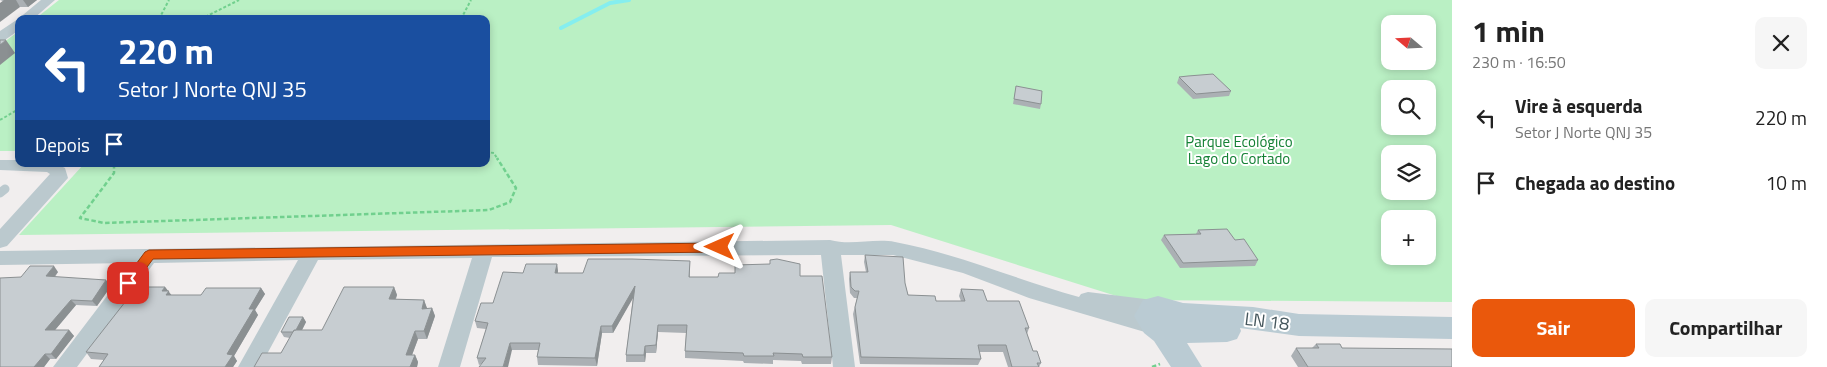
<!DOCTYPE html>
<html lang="pt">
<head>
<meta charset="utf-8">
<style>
	body { margin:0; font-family:"Titillium Web",sans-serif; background:#f6f6f6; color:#222; height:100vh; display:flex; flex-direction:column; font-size:19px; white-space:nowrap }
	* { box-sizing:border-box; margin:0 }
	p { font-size:16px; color:#767676 }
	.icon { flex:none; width:28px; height:28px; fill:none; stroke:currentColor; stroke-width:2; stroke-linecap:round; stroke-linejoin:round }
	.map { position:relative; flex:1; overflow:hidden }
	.sheet { display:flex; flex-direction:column; background:#fff; width:375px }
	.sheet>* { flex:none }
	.hud { position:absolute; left:15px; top:15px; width:475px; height:152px; border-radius:10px; box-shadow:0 2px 8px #0003; background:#1a4fa0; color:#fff; overflow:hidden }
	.needle { width:32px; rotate:289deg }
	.controls { position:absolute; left:1381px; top:15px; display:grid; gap:10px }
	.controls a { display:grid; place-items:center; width:55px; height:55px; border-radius:10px; background:#fff; box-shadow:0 2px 8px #0003; font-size:25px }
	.pin { position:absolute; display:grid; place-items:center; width:42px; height:42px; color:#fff; margin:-21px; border-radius:10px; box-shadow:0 2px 8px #0006 }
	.me { position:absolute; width:55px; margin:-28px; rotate:270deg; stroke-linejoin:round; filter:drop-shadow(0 0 4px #0008) }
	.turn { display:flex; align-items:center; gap:18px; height:105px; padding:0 20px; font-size:22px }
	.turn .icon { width:65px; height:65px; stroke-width:2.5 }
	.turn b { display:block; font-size:35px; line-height:42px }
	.then { display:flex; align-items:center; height:48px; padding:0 20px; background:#0003; gap:10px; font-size:19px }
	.round { display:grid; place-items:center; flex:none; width:52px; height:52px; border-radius:10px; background:#f6f6f6 }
	.head { display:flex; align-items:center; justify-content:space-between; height:85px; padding:0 20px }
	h1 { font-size:30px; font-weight:700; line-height:38px }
	.action { display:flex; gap:10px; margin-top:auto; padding:10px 20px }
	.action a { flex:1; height:58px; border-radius:10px; background:#ea580c; color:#fff; font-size:20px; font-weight:700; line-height:58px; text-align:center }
	.action a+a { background:#f6f6f6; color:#222 }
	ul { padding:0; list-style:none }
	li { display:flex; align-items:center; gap:15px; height:65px; padding:0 20px }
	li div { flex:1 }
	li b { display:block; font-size:19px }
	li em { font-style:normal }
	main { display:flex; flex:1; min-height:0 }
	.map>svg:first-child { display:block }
	.green { fill:#baf0c4; fill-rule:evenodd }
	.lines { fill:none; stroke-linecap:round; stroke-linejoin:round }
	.stream { stroke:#85eeef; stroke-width:4 }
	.path-far1 { stroke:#71d08e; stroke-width:2; stroke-dasharray:3 2; stroke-linecap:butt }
	.path { stroke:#71d08e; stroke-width:2.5; stroke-dasharray:4.5 2.5; stroke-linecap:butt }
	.lane { stroke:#bbc9ce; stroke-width:9 }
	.street { fill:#bbc9ce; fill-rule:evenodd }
	.secondary { fill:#bacbd3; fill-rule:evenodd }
	.wall { fill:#abb0b4 }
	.shaded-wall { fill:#8b9092 }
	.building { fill:#c7cdd1; stroke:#8b9092 }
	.route { fill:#ea580c; stroke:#983908 }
	.labels { text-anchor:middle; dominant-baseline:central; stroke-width:4; stroke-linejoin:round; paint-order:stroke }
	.park-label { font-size:15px; fill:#138034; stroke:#fff }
	.near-street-label { font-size:18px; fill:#45565c; stroke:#fff }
</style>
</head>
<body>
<main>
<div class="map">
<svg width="1452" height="367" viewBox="0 0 1452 367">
	<rect width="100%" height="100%" fill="#f1eeee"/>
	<g class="green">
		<path d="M 59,0 L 1452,0 L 1452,302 L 1129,300 L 891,225 L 19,235 L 84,164 L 486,164 L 486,19 L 35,19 ZM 1390,24 L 1428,24 L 1428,61 L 1390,61 ZM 1390,89 L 1428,89 L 1428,126 L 1390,126 ZM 1390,154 L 1428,154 L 1428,191 L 1390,191 ZM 1390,219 L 1428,219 L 1428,256 L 1390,256 Z"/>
		<polygon points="19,31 19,151 0,151 0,45"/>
	</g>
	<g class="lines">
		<polyline class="stream" points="561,28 610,3 629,0"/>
		<g class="path-far1">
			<polyline points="159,19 169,0"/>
			<polyline points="201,19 239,0"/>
			<polyline points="461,19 471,0"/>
			<polyline points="0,120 19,109"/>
			<polyline points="486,152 494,153 498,160"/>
		</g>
		<g class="path">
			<polyline points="114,164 114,173 80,218 104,223 489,210 510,202 516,188 497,158"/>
			<polyline points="1152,367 1160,364"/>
		</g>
		<polyline class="lane" points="0,193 5,189"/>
		<g class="street">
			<polygon points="41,0 55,0 33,19 19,19 19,30 5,40 0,41 0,31 18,19"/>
			<polygon points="0,160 19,160 19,164 57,164 65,168 68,178 7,246 0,248 0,229 50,174 47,172 0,170"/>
			<path d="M 830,240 C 851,246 874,238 895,242 C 959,254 1017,280 1079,297 L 1081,294 L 1088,292 L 1153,300 L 1160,302 L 1163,308 L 1160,314 L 1153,316 L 1139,314 L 1162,321 L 1166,327 L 1162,333 L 1155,335 L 1029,298 L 963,273 L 893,255 L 841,255 L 855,367 L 833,367 L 821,255 L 492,257 L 460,367 L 438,367 L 472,258 L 318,260 L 260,367 L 238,367 L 298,260 L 154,263 L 77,367 L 53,367 L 132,263 L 0,265 L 0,251 Z"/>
		</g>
		<polygon class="secondary" points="1158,296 1183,303 1253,307 1299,314 1452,317 1452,339 1299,336 1240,328 1241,331 1237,339 1227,342 1187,343 1202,367 1171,367 1154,341 1144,333 1134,316 1143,300"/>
	</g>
	<g class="wall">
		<polygon points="0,0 37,0 28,7 20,7"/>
		<polygon points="1179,77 1231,91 1229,96 1193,99 1177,83"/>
		<polygon points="1016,86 1041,104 1040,109 1013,104"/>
		<polygon points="1198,230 1235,240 1258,260 1255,266 1180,268 1161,240 1164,235 1196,234"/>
		<polygon points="865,255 905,283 908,295 936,301 961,301 959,296 961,289 987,301 1029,328 1027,334 1033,351 1041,363 1039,367 1008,367 1003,352 979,352 981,359 978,365 860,364 853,314 857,298 854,298 850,293 849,279 850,272 866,272 864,262"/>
		<polygon points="770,260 800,276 832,357 831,364 802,364 801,361 773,360 773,364 744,363 743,361 685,358 685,351 686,333 658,332 656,353 646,353 645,362 626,362 626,355 633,297 613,333 602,333 597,366 538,365 537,357 538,350 512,350 479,365 477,358 486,329 477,328 475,321 523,273 557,264 558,273 583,273 690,261 690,277 718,277 735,273 770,264"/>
		<polygon points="58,272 55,277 111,286 97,306 76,305 55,330 69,330 74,336 56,359 50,359 44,367 0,367 21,277"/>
		<polygon points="165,287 171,295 201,295 261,288 265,294 255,310 258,315 234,356 237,361 233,367 99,367 104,360 91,359 86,352"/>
		<polygon points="394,287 397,295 396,299 424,300 427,309 432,308 435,316 427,339 418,339 412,355 415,355 418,362 417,367 254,367 281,353 290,338 284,337 281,332 303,317 306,322 302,330 322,330"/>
		<polygon points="1316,344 1342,348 1452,367 1298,367 1291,356 1296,348 1312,348"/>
	</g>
	<g class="shaded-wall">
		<polygon points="4,0 16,0 20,7 0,22 0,3"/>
		<polygon points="23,0 37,0 28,7"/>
		<polygon points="6,40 15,53 0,65 0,45"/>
		<polygon points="557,264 558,271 556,280 555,273"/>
		<polygon points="54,266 58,272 50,282 46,276"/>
		<polygon points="106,280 111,286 97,306 92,301"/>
		<polygon points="635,286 636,293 613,333 612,326"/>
		<polygon points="165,287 173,297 171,301 162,291"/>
		<polygon points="394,287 397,295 392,307 389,299"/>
		<polygon points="261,288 265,294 255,310 258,315 234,356 237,361 233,367 225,367 227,354 249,309"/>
		<polygon points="71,300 76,305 50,336 45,330"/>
		<polygon points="424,300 427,308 425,317 422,309"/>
		<polygon points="432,308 435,316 427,339 424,331"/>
		<polygon points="303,317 306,322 298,338 295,332"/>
		<polygon points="658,325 658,332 656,353 656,345"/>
		<polygon points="601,326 602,333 597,366 595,358"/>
		<polygon points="69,330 74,336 56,359 51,354"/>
		<polygon points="415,331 418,339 409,363 406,355"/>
		<polygon points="510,343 512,350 508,367 503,367"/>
		<polygon points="645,346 646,353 645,362 644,355"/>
		<polygon points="45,354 50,359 44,367 34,367"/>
		<polygon points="415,355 418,362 417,367 410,367"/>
	</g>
	<g class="building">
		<polygon points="0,40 6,40 0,45"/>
		<polygon points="1213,74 1231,91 1196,94 1179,77 1188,76"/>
		<polygon points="1016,86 1042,91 1041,104 1014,99"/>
		<polygon points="1227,229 1235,240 1244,239 1258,260 1183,263 1164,235 1201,234 1198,230"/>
		<polygon points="865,255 903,257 905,283 908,295 935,296 936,301 965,301 961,289 983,290 987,301 1019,301 1029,328 1025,328 1033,351 1037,351 1041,363 1037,363 1039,367 1012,367 1006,345 978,345 981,359 861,357 855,307 859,291 855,291 851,287 850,272 868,272"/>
		<polygon points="588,259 632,259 690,261 689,277 718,277 719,273 735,273 735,265 770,264 770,260 777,259 800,264 800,276 822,276 832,357 803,357 802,354 773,353 774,356 744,356 743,353 685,351 687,325 658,325 656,345 645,346 644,355 626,355 635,286 612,326 601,326 595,358 537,357 540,343 510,343 503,367 479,367 486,358 477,358 488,323 475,321 481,303 493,303 503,272 523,273 526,264 557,264 555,273 583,273"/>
		<polygon points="30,266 54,266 46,276 106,280 92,301 71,300 45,330 69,330 51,354 45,354 34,367 0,367 0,278 21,277"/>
		<polygon points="141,287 165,287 162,291 169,291 166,295 201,295 206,288 261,288 249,309 254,309 227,354 233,355 225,367 99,367 108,354 86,352 129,297 135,294"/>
		<polygon points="344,287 394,287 389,299 424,300 422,309 432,308 424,331 415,331 406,355 415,355 410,367 254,367 262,353 281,353 294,330 322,330"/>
		<polygon points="289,317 303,317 296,330 294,330 293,332 281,332"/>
		<polygon points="1316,344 1340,344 1342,348 1452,349 1452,367 1308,367 1296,348 1319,348"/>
	</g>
	<polygon class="route" points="720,243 726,247 720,252 153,259 133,286 123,286 122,283 145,252 149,250"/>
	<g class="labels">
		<g class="park-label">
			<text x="1239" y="141">Parque Ecológico<tspan x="1239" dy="17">Lago do Cortado</tspan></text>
		</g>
		<g class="near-street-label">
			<text transform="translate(1267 321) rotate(7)">LN 18</text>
		</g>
	</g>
</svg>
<div class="controls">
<a><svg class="needle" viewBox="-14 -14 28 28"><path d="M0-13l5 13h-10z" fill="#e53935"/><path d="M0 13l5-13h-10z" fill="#767676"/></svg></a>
<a><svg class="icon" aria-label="search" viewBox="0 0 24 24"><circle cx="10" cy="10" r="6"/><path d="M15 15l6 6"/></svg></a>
<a><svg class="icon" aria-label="layers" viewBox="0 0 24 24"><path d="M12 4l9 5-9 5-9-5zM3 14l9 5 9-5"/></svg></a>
<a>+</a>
</div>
<div class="pin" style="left:128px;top:283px;background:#d93025"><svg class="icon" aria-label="arrive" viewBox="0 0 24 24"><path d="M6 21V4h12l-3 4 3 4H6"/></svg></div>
<svg class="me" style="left:720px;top:247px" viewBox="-20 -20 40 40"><path d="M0-17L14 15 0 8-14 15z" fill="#ea580c" stroke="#fff" stroke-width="4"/></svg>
<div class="hud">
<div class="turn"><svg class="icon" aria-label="left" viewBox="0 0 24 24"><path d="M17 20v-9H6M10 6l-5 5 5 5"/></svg><div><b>220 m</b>Setor J Norte QNJ 35</div></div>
<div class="then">Depois<svg class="icon" aria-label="arrive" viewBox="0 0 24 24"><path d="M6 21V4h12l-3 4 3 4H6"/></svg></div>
</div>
</div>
<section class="sheet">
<div class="head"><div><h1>1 min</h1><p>230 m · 16:50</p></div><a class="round"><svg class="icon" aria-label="close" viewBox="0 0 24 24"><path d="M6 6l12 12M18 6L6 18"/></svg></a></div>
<ul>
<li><svg class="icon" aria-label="left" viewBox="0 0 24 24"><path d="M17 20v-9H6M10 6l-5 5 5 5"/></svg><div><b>Vire à esquerda</b><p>Setor J Norte QNJ 35</p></div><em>220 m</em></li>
<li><svg class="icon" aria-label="arrive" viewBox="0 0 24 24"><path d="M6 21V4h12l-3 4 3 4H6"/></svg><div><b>Chegada ao destino</b></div><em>10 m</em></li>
</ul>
<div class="action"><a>Sair</a><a>Compartilhar</a></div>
</section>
</main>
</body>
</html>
